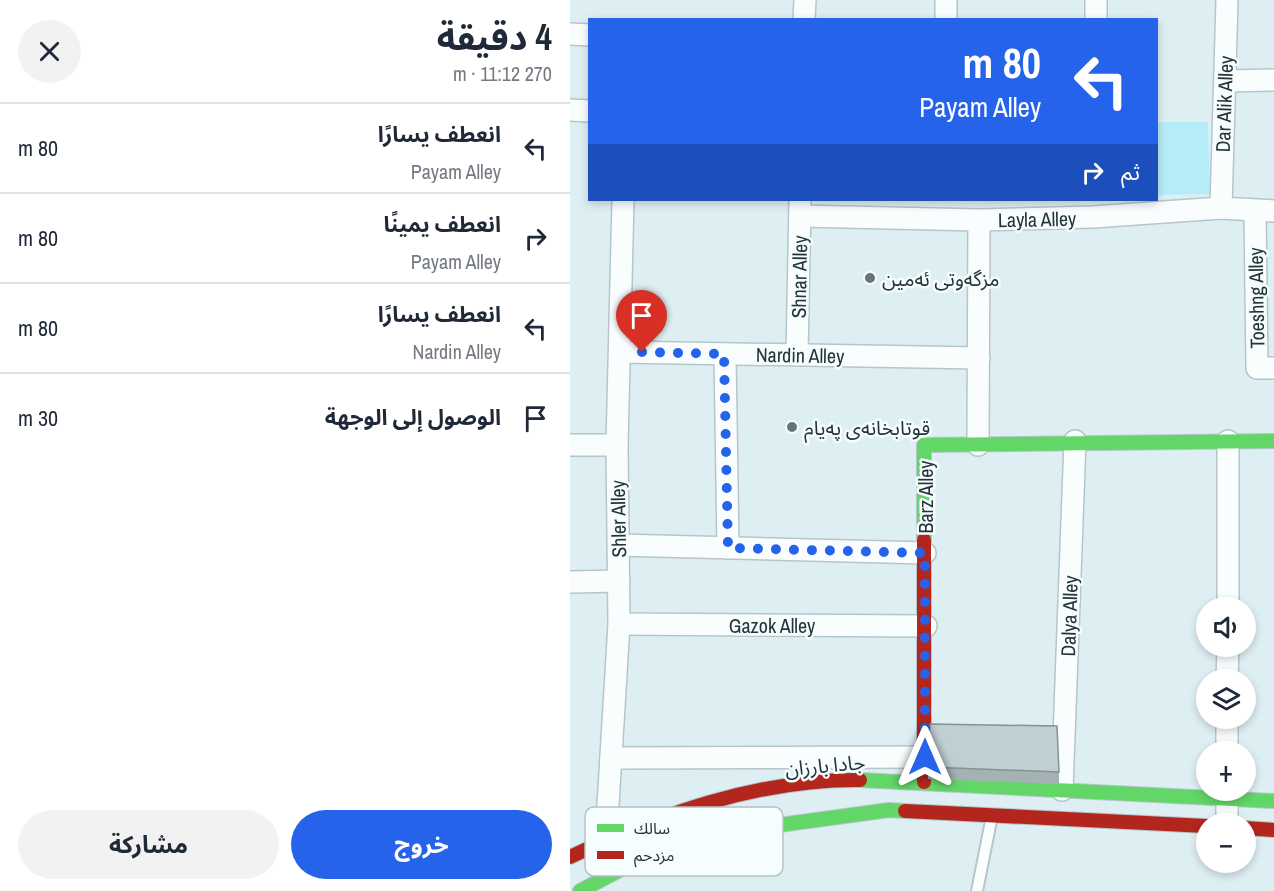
<!DOCTYPE html>
<html lang="ar">
<head>
<meta charset="utf-8">
<style>
	body { margin:0; font-family:"Archivo Narrow","Noto Sans Arabic",sans-serif; background:#f2f2f3; color:#1f2937; direction:rtl; height:100vh; display:flex; flex-direction:column; font-size:22px; white-space:nowrap }
	* { box-sizing:border-box; margin:0 }
	p { font-size:20px; color:#747a83 }
	.icon { flex:none; width:33px; height:33px; fill:none; stroke:currentColor; stroke-width:2; stroke-linecap:round; stroke-linejoin:round }
	.map { position:relative; flex:1; overflow:hidden; direction:ltr }
	.details { display:flex; flex-direction:column; background:#fff; width:570px }
	.details>* { flex:none }
	.banner { position:absolute; left:18px; top:18px; width:570px; height:183px; border-radius:0px; box-shadow:0 3px 9px #0003; direction:rtl; background:#2563eb; color:#fff; overflow:hidden }
	.fabs { position:absolute; left:626px; top:597px; display:grid; gap:12px }
	.fabs a { display:grid; place-items:center; width:60px; height:60px; border-radius:50%; background:#fff; box-shadow:0 3px 9px #0003; font-size:30px }
	.pin { position:absolute; display:grid; place-items:center; width:51px; height:51px; color:#fff; margin:-62px -26px; border-radius:50% 50% 50% 0; rotate:-45deg; box-shadow:0 0 6px #0007 }
	.pin .icon { rotate:45deg }
	.me { position:absolute; width:66px; margin:-33px; rotate:0deg; stroke-linejoin:round; filter:drop-shadow(0 0 4px #0008) }
	.turn { display:flex; align-items:center; gap:21px; height:126px; padding:0 18px; font-size:27px }
	.turn .icon { width:78px; height:78px; stroke-width:2.5 }
	.turn b { display:block; font-size:42px; line-height:51px }
	.then { display:flex; align-items:center; height:57px; padding:0 18px; background:#0003; gap:12px; font-size:22px }
	.round { display:grid; place-items:center; flex:none; width:63px; height:63px; border-radius:32px; background:#f2f2f3 }
	.head { display:flex; align-items:center; justify-content:space-between; height:102px; padding:0 18px }
	h1 { font-size:36px; font-weight:700; line-height:45px }
	.button { display:flex; gap:12px; margin-top:auto; padding:12px 18px }
	.button a { flex:1; height:69px; border-radius:36px; background:#2563eb; color:#fff; font-size:24px; font-weight:700; line-height:69px; text-align:center }
	.button a+a { background:#f2f2f3; color:#1f2937 }
	ul { padding:0; list-style:none }
	li { display:flex; align-items:center; gap:18px; height:90px; padding:0 18px; border-top:2px solid #e0e1e3 }
	li div { flex:1 }
	li b { display:block; font-size:22px }
	li em { font-style:normal }
	main { display:flex; flex:1; min-height:0 }
	.map>svg:first-child { display:block }
	.green { fill:#b6ecf8 }
	.lines { fill:none; stroke-linecap:round; stroke-linejoin:round }
	.lane-casing { stroke:#b6c5c9; stroke-width:14 }
	.street-casing { stroke:#b6c5c9; stroke-width:24 }
	.fast-casing { stroke:#b6c5c9; stroke-width:16 }
	.jam-casing { stroke:#b6c5c9; stroke-width:16 }
	.lane { stroke:#fafdfd; stroke-width:10 }
	.street { stroke:#fafdfd; stroke-width:21 }
	.fast { stroke:#63d668; stroke-width:14 }
	.jam { stroke:#b3261e; stroke-width:14 }
	.wall { fill:#a5b2b5 }
	.building { fill:#c0cfd2; stroke:#869193; stroke-width:1.5 }
	.route { stroke:#2563eb; stroke-width:10; stroke-dasharray:0 18 }
	.poi-dot { fill:#667579; stroke:#f6fdff; stroke-width:2 }
	.labels { text-anchor:middle; dominant-baseline:central; stroke-width:5; stroke-linejoin:round; paint-order:stroke }
	.street-label { font-size:20px; fill:#253437; stroke:#f6fdff }
	.poi-label { font-size:20px; fill:#253437; stroke:#f6fdff; text-anchor:start }
	.key { fill:#f6fdff; stroke:#b7c1c3; stroke-width:1.5 }
	.key-label { font-size:16px; fill:#253437 }
</style>
</head>
<body>
<main>
<div class="map">
<svg width="704" height="891" viewBox="0 0 704 891">
	<rect width="100%" height="100%" fill="#deeff4"/>
	<polygon class="green" points="587,122 638,122 640,194 587,195"/>
	<g class="lines">
		<defs>
			<polyline id="lane" points="407,891 422,816"/>
			<g id="street">
				<polyline points="234,20 235,0"/>
				<polyline points="376,20 376,0"/>
				<polyline points="526,20 526,0"/>
				<polyline points="0,34 20,35"/>
				<polyline points="656,81 704,80"/>
				<polyline points="0,110 20,111"/>
				<polyline points="651,208 657,0"/>
				<polyline points="685,211 687,368 704,368"/>
				<polyline points="230,216 409,220 523,217 651,208 704,211"/>
				<polyline points="51,352 409,358"/>
				<polyline points="155,354 158,548"/>
				<polyline points="227,355 230,200"/>
				<polyline points="0,445 47,445"/>
				<polyline points="408,445 409,220"/>
				<polyline points="49,545 355,553"/>
				<polyline points="0,582 49,581"/>
				<polyline points="658,608 658,441"/>
				<polyline points="49,624 356,626"/>
				<polyline points="657,680 658,646"/>
				<polyline points="657,752 657,718"/>
				<polyline points="41,758 355,757"/>
				<polyline points="492,790 505,441"/>
				<polyline points="657,824 657,790"/>
				<polyline points="36,838 49,624 47,445 53,200"/>
			</g>
			<g id="fast">
				<polyline points="354,540 354,445 704,441"/>
				<polyline points="290,780 704,801"/>
				<polyline points="10,891 84,852 144,834 319,810 335,811"/>
			</g>
			<g id="jam">
				<polyline points="354,540 354,782"/>
				<polyline points="335,811 636,826"/>
				<polyline points="675,828 704,830"/>
				<path d="M 0,857 C 90,814 189,779 290,780"/>
			</g>
		</defs>
		<use href="#lane" class="lane-casing"/>
		<use href="#street" class="street-casing"/>
		<use href="#fast" class="fast-casing"/>
		<use href="#jam" class="jam-casing"/>
		<use href="#lane" class="lane"/>
		<use href="#street" class="street"/>
		<use href="#fast" class="fast"/>
		<use href="#jam" class="jam"/>
	</g>
	<polygon class="wall" points="358,767 489,772 489,784 358,779"/>
	<polygon class="building" points="360,724 487,726 489,772 358,767"/>
	<g class="lines">
		<polyline class="route" points="72,352 154,354 158,548 355,553 355,757"/>
	</g>
	<g class="poi-dot">
		<circle cx="300" cy="278" r="6"/>
		<circle cx="222" cy="427" r="6"/>
	</g>
	<g class="labels">
		<g class="street-label">
			<text transform="translate(654 104) rotate(-88)">Dar Alik Alley</text>
			<text transform="translate(467 219) rotate(-1)">Layla Alley</text>
			<text transform="translate(229 277) rotate(-89)">Shnar Alley</text>
			<text transform="translate(686 298) rotate(-91)">Toeshng Alley</text>
			<text transform="translate(230 355) rotate(1)">Nardin Alley</text>
			<text transform="translate(355 497) rotate(-90)">Barz Alley</text>
			<text transform="translate(48 519) rotate(-91)">Shler Alley</text>
			<text transform="translate(499 616) rotate(-88)">Dalya Alley</text>
			<text x="202" y="625">Gazok Alley</text>
			<text transform="translate(255 765) rotate(-5)">جادا بارزان</text>
		</g>
		<g class="poi-label">
			<text x="312" y="278">مزگەوتی ئەمین</text>
			<text x="234" y="427">قوتابخانەی پەیام</text>
		</g>
	</g>
	<rect x="15" y="807" width="198" height="69" rx="9" class="key"/>
	<rect x="27" y="824" width="27" height="8" fill="#63d668"/>
	<rect x="27" y="851" width="27" height="8" fill="#b3261e"/>
	<g class="key-label">
		<text x="64" y="834">سالك</text>
		<text x="64" y="861">مزدحم</text>
	</g>
</svg>
<div class="fabs">
<a><svg class="icon" aria-label="sound" viewBox="0 0 24 24"><path d="M4 9h4l5-4v14l-5-4H4zM17 9q2 3 0 6"/></svg></a>
<a><svg class="icon" aria-label="layers" viewBox="0 0 24 24"><path d="M12 4l9 5-9 5-9-5zM3 14l9 5 9-5"/></svg></a>
<a>+</a>
<a>−</a>
</div>
<div class="pin" style="left:72px;top:352px;background:#d93025"><svg class="icon" aria-label="arrive" viewBox="0 0 24 24"><path d="M6 21V4h12l-3 4 3 4H6"/></svg></div>
<svg class="me" style="left:355px;top:757px" viewBox="-20 -20 40 40"><path d="M0-17L14 15 0 8-14 15z" fill="#2563eb" stroke="#fff" stroke-width="4"/></svg>
<div class="banner">
<div class="turn"><svg class="icon" aria-label="left" viewBox="0 0 24 24"><path d="M17 20v-9H6M10 6l-5 5 5 5"/></svg><div><b>80 m</b>Payam Alley</div></div>
<div class="then">ثم<svg class="icon" aria-label="right" viewBox="0 0 24 24"><path d="M7 20v-9h11M14 6l5 5-5 5"/></svg></div>
</div>
</div>
<section class="details">
<div class="head"><div><h1>4 دقيقة</h1><p>270 m · 11:12</p></div><a class="round"><svg class="icon" aria-label="close" viewBox="0 0 24 24"><path d="M6 6l12 12M18 6L6 18"/></svg></a></div>
<ul>
<li><svg class="icon" aria-label="left" viewBox="0 0 24 24"><path d="M17 20v-9H6M10 6l-5 5 5 5"/></svg><div><b>انعطف يسارًا</b><p>Payam Alley</p></div><em>80 m</em></li>
<li><svg class="icon" aria-label="right" viewBox="0 0 24 24"><path d="M7 20v-9h11M14 6l5 5-5 5"/></svg><div><b>انعطف يمينًا</b><p>Payam Alley</p></div><em>80 m</em></li>
<li><svg class="icon" aria-label="left" viewBox="0 0 24 24"><path d="M17 20v-9H6M10 6l-5 5 5 5"/></svg><div><b>انعطف يسارًا</b><p>Nardin Alley</p></div><em>80 m</em></li>
<li><svg class="icon" aria-label="arrive" viewBox="0 0 24 24"><path d="M6 21V4h12l-3 4 3 4H6"/></svg><div><b>الوصول إلى الوجهة</b></div><em>30 m</em></li>
</ul>
<div class="button"><a>خروج</a><a>مشاركة</a></div>
</section>
</main>
</body>
</html>
